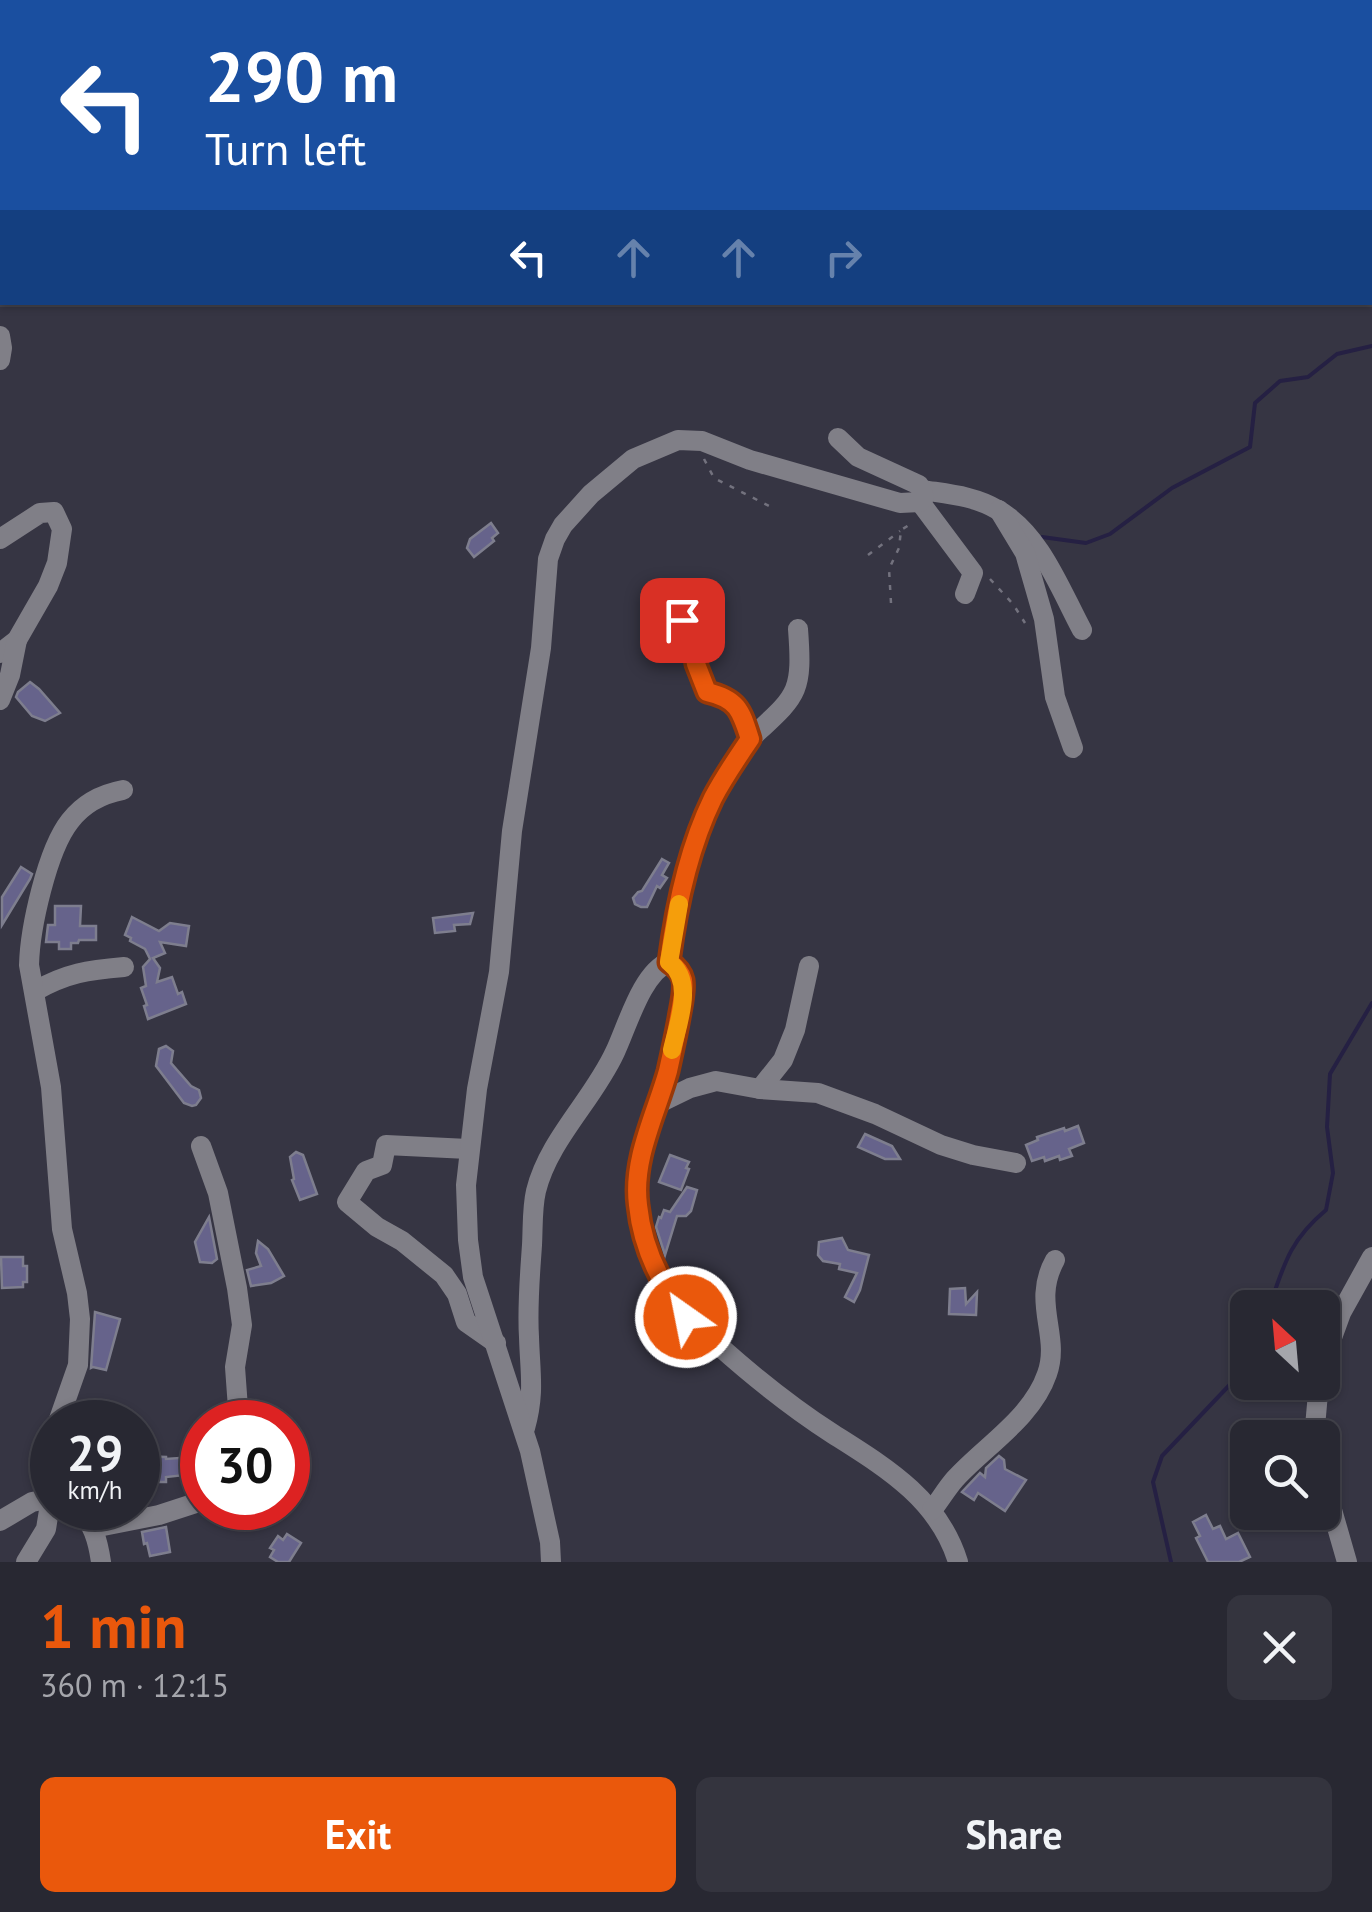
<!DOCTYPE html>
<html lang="en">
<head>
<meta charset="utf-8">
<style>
	body { margin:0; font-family:"PT Sans",sans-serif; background:#34343e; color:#f1f3f6; height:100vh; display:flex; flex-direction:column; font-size:38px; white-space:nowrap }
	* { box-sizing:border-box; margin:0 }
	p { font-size:32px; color:#a5a6ac }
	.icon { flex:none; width:55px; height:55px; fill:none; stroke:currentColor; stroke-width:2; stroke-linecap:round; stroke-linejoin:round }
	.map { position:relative; height:1562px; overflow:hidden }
	.drawer { display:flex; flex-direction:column; background:#282832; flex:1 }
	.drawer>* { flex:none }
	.hud { position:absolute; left:0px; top:0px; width:1372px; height:305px; box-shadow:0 2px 8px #0004,0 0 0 2px #44444d; background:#1a4fa0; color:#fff; overflow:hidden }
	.needle { width:65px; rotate:334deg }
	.fabs { position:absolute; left:1230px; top:1290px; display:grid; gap:20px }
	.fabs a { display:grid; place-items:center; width:110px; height:110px; border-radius:15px; background:#282832; box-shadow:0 2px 8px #0004,0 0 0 2px #44444d; font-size:50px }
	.speed { position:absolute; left:30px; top:1400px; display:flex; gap:20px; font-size:50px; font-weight:700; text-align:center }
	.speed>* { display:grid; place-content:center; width:130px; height:130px; border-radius:50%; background:#282832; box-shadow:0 2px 8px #0004,0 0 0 2px #44444d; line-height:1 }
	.speed small { font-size:25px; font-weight:400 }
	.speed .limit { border:15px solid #d22; background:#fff; color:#111 }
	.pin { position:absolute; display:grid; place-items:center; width:85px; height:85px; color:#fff; margin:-42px; border-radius:20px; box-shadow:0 5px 15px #0006 }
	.me { position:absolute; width:110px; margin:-55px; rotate:327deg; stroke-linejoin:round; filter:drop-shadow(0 0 8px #0008) }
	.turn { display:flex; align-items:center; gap:35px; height:210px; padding:0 40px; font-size:45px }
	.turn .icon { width:130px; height:130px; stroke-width:2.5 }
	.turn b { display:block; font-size:70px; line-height:85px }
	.lanes { display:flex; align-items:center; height:95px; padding:0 40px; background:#0003; justify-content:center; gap:50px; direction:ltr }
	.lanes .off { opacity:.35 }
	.round { display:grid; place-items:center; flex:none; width:105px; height:105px; border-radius:15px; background:#34343e }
	.head { display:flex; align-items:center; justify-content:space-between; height:170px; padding:0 40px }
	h1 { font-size:60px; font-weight:700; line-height:75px; color:#ea580c }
	.button { display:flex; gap:20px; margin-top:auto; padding:20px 40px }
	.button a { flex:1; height:115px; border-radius:15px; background:#ea580c; color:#fff; font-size:40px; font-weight:700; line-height:115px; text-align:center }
	.button a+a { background:#34343e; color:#f1f3f6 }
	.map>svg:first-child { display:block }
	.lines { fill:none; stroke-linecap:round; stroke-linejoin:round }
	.stream { stroke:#252043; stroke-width:4 }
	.building { fill:#66638b; stroke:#7e7e8e; stroke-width:2.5 }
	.path { stroke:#73727e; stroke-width:2.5; stroke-dasharray:5 8; stroke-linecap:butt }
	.minor { stroke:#807f87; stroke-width:20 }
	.route-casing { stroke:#983908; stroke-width:25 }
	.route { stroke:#ea580c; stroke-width:18 }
	.slow { stroke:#f59e0b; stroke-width:18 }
</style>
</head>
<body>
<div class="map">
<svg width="1372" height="1562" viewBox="0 0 1372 1562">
	<rect width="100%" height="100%" fill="#363543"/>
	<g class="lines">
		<g class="stream">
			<polyline points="1042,537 1086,543 1110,534 1172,488 1250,447 1255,403 1280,381 1308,377 1337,354 1372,346"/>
			<path d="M 1269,1308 C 1284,1264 1290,1240 1326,1210 L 1333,1173 L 1327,1127 L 1330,1074 L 1372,1003"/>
			<polyline points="1171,1562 1153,1482 1162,1456 1240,1374 1248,1358"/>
		</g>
	</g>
	<g class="building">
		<polygon points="491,523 498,533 492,538 494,541 474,557 467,548 470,539"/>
		<polygon points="30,682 39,689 60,713 45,721 32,716 16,697 18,692"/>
		<polygon points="662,859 669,863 662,875 667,878 660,888 657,886 647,907 641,907 635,904 633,898 638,892 642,891"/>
		<polygon points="21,867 32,874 30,879 2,925 2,897"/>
		<polygon points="55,906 81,906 80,926 96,926 96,940 79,940 78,943 71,943 71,949 59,949 59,942 46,942 48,925 55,925"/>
		<polygon points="473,913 470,924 454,925 455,931 435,933 433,918"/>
		<polygon points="132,917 159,931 170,923 189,926 186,946 160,942 165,953 153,958 160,968 157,982 172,977 178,994 182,992 186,1004 148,1019 144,1006 147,1005 141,988 146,986 143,967 150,959 145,949 130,941 131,938 125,935"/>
		<polygon points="166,1046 173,1051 171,1063 191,1086 199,1090 201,1098 196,1105 192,1106 184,1103 156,1066 159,1049"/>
		<polygon points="1078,1126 1084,1143 1069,1149 1072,1156 1060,1160 1059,1156 1045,1161 1044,1157 1032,1161 1026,1145 1038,1140 1037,1137 1064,1128 1065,1131"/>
		<polygon points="865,1134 892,1146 900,1159 885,1159 858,1147"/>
		<polygon points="296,1152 303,1155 317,1194 300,1200 292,1180 294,1179 290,1157"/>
		<polygon points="670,1155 689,1162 686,1168 689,1169 681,1190 659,1182"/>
		<polygon points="687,1187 697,1190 691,1211 686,1216 677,1216 665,1255 656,1227 659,1217 661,1218 664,1210 670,1212"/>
		<polygon points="209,1217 217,1259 212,1263 200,1262 195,1242"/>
		<polygon points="842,1238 848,1250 869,1255 860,1290 854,1302 845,1297 857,1273 839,1269 840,1264 823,1261 818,1255 819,1242"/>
		<polygon points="258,1241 268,1249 284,1276 271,1283 251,1286 247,1270 261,1266 256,1253"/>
		<polygon points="1,1257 23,1257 23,1266 27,1266 27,1282 23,1282 23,1287 2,1288"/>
		<polygon points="965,1288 966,1304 977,1292 976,1315 949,1314 950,1289"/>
		<polygon points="95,1312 120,1319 106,1370 93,1367 91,1368"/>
		<polygon points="138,1456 166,1457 166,1459 193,1457 194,1474 166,1477 166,1482 138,1482"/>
		<polygon points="999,1456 1004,1460 1005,1469 1026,1480 1005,1511 978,1493 974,1500 962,1492 980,1473 985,1477 986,1468"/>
		<polygon points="1206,1515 1213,1529 1220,1526 1226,1539 1238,1533 1250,1557 1239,1562 1208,1562 1196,1538 1200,1536 1193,1522"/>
		<polygon points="166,1527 170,1552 150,1556 147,1543 144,1544 142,1532"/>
		<polygon points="287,1534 301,1543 289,1562 278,1562 270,1557 274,1550 270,1548 278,1536 283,1540"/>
	</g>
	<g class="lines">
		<g class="path">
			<polyline points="704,459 714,478 771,507"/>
			<polyline points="868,555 900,531"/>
			<polyline points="990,579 1013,604 1025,623"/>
			<polyline points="891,603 889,569 899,548 901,530 914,522"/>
		</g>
		<g class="minor">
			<polyline points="0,336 2,348 0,360"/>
			<path d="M 923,490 C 948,494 975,496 998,510 C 1040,534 1060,589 1082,630"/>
			<polyline points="920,502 973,573 965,594"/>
			<polyline points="999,510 1025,553 1044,619 1055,697 1073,748"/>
			<polyline points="0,539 40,513 54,512 62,529 57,563 48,586 17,640 0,653"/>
			<polyline points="0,700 10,675 17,640"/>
			<path d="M 750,739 C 797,695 803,695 798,629"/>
			<path d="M 669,962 C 676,908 689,847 713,798 C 724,777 737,758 750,739 C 741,711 738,699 707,693 L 695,664 L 690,632 L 682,620"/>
			<path d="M 35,991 C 67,973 88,970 124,967"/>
			<polyline points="760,1089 783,1060 795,1030 809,966"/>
			<polyline points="655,1105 690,1088 716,1081 760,1089 818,1093 875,1114 941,1145 973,1155 1016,1163"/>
			<polyline points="201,1146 218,1193 237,1288 242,1325 235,1367 239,1422"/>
			<polyline points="468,1149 386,1145 382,1165 366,1171 347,1202 377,1227 402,1241 444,1275 457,1294 466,1322 496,1343"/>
			<polyline points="1322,1365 1341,1313 1372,1257"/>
			<path d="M 58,1422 L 78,1365 L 80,1319 L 77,1293 L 62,1229 L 51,1087 L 29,965 C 30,928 47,850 70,821 C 83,804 102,794 123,790"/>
			<path d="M 525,1428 C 535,1392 530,1373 529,1337 C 527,1306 530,1275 532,1245 C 533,1227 532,1208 536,1191 C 549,1139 593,1100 615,1052 C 627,1027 642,972 669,962 C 675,966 681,971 683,979 C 685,991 681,1006 679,1017 C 675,1037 672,1058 666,1077 C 653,1113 640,1150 638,1188 C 636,1214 646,1245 656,1269 C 670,1301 692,1322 718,1345 C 755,1378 791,1407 833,1434 C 885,1467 939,1499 958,1562"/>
			<polyline points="1314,1438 1319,1382"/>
			<polyline points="1322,1475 1347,1562"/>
			<path d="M 78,1508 C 93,1523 98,1541 101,1562"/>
			<path d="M 932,1510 C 940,1500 947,1488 955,1479 C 985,1446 1032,1418 1047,1374 C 1061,1335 1031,1303 1055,1260"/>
			<polyline points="0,1521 32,1502 52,1498"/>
			<polyline points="93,1528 159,1515 202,1501"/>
			<polyline points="26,1562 46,1529 51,1498 44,1479 52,1441"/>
			<polyline points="551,1562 550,1542 530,1451 473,1277 468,1240 466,1185 477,1089 499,972 512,831 541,648 548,559 555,539 563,525 591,494 633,459 678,440 702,441 750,460 900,503 920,502 924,497 919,485 858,457 838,438"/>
		</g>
	</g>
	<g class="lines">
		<defs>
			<path id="route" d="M 682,620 L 690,632 L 696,664 L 707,692 C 738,699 741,711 750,739 C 737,758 724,777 713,798 C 689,847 676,908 669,962 C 675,966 681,971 683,980 C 685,991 681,1006 679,1018 C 676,1035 672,1053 668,1071 C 656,1114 632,1159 638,1205 C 642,1246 661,1285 686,1317"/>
		</defs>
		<use href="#route" class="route-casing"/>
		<use href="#route" class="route"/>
		<path class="slow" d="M 672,1050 C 678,1023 695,981 669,962 L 679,904"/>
	</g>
</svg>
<div class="fabs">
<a><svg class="needle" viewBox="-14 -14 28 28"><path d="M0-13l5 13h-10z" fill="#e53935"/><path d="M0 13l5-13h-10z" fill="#a5a6ac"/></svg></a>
<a><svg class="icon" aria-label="search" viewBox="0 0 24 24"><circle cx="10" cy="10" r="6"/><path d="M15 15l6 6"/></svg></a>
</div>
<div class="speed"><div>29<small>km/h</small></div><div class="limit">30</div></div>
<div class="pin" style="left:682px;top:620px;background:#d93025"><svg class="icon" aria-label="arrive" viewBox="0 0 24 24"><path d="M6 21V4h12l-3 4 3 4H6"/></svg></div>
<svg class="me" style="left:686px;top:1317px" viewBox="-20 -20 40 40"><circle r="17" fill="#ea580c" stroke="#fff" stroke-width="3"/><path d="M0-11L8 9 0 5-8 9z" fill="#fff"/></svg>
<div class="hud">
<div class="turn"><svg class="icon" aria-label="left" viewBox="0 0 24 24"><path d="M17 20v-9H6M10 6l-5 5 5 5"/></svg><div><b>290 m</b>Turn left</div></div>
<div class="lanes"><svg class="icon" aria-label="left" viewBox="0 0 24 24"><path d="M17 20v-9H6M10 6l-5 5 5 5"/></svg><svg class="icon off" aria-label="ahead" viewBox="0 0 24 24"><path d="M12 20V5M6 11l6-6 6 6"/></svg><svg class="icon off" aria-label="ahead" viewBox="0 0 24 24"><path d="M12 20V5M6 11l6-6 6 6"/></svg><svg class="icon off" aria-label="right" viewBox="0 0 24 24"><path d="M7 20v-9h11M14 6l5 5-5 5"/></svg></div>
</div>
</div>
<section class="drawer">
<div class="head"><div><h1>1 min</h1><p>360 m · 12:15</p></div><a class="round"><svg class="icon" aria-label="close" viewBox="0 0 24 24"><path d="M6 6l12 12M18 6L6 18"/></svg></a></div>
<div class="button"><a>Exit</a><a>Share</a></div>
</section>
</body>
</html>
